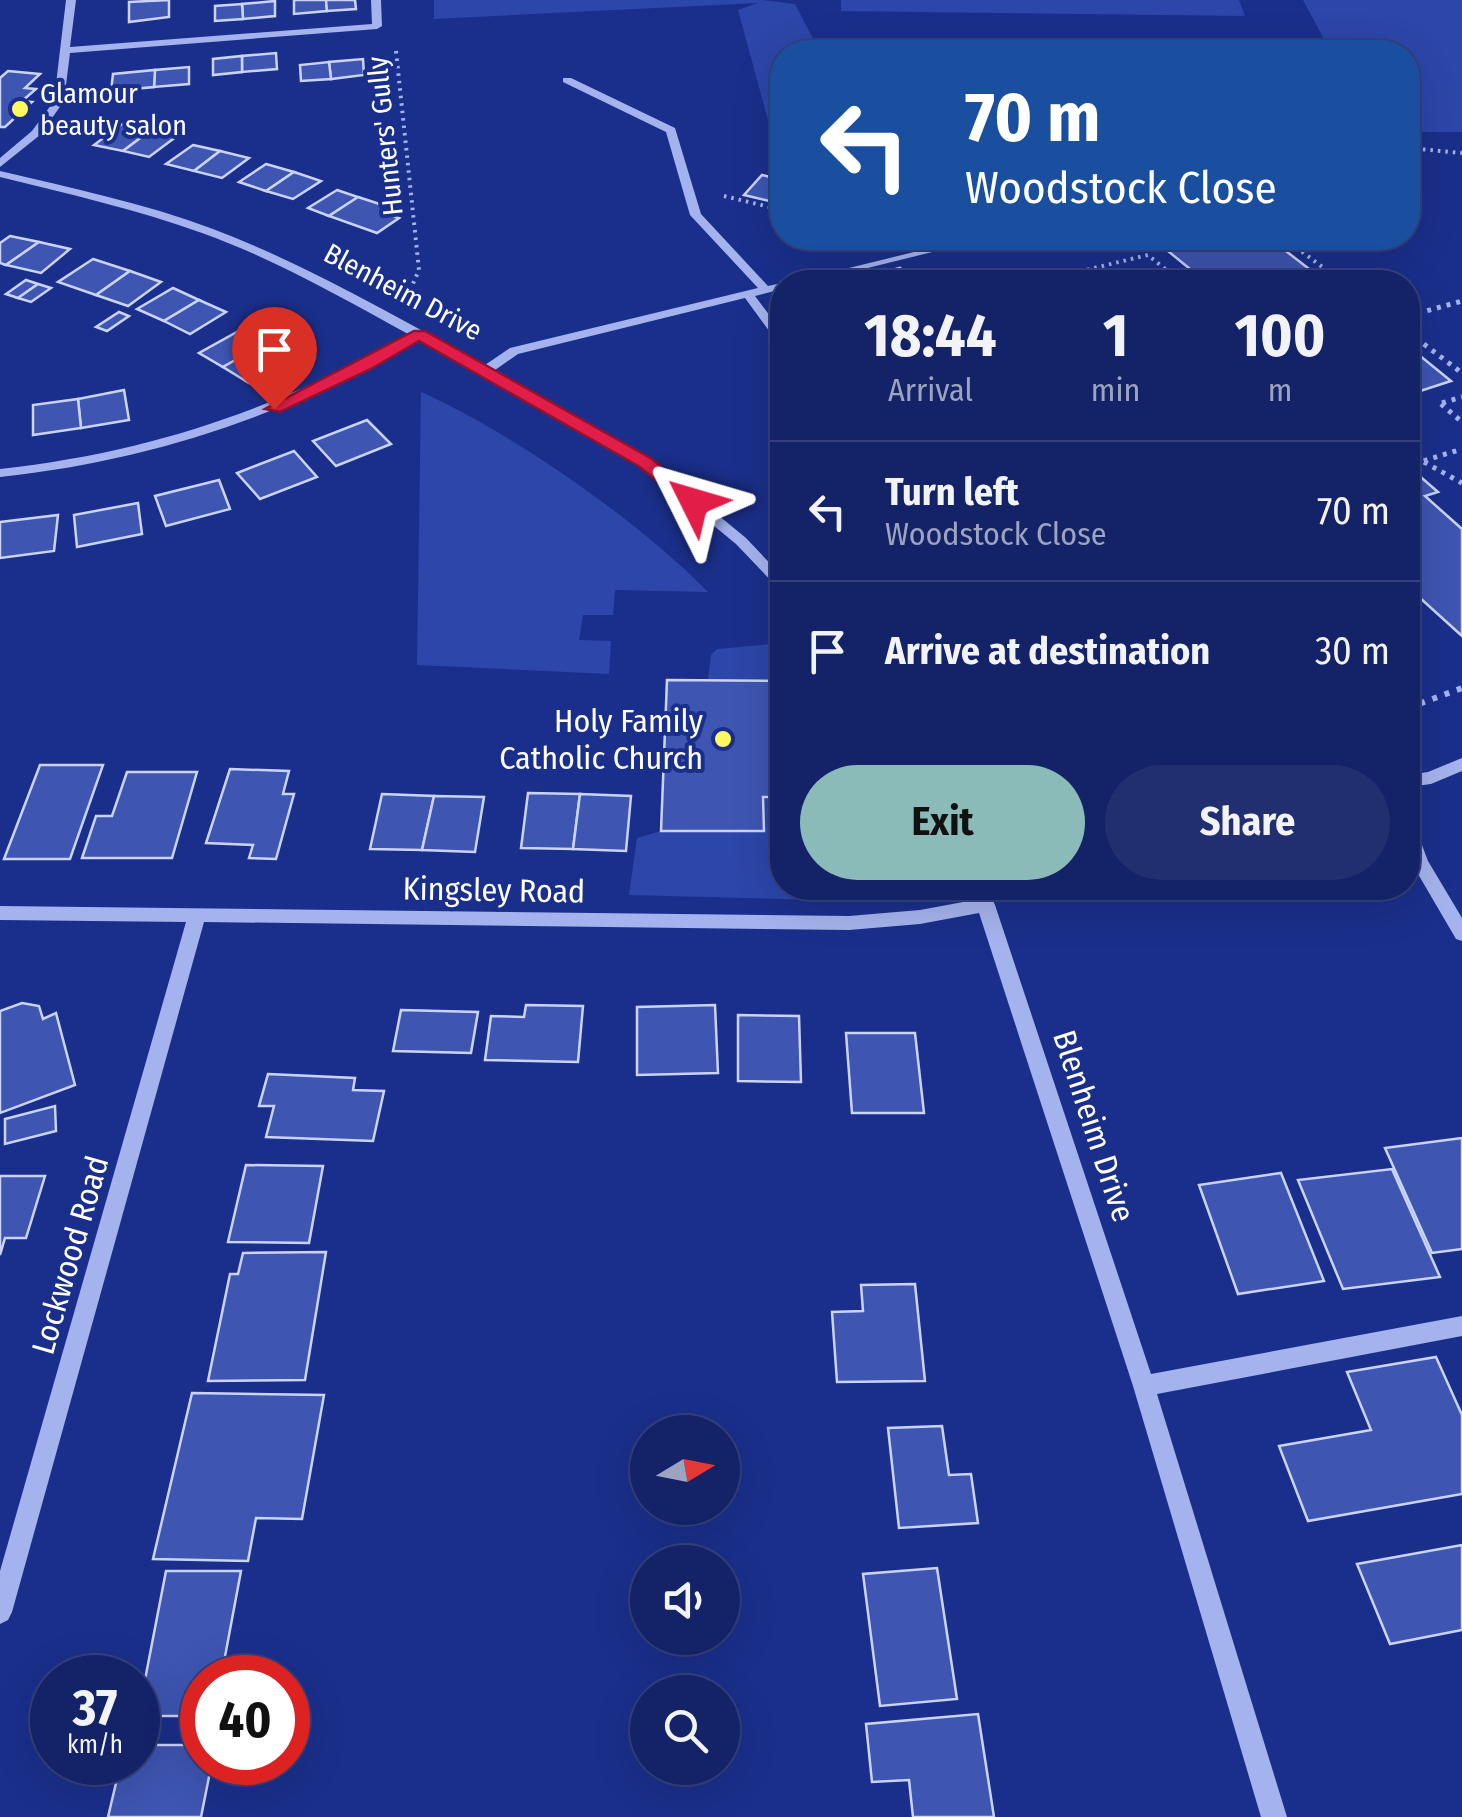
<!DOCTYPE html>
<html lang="en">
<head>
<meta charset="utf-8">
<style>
	body { margin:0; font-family:"Fira Sans Condensed",sans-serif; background:#212f71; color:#f1f3f6; height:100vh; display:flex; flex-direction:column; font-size:38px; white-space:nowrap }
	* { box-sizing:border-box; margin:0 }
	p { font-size:32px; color:#9da4c0 }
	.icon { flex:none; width:55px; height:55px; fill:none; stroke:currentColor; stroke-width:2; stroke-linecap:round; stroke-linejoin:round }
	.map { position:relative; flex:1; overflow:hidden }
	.drawer { position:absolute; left:770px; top:270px; width:650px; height:630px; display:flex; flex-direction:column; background:#142368; border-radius:40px; box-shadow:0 10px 40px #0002,0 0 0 2px #33407c }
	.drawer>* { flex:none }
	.banner { position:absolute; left:770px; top:40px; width:650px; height:210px; border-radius:40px; box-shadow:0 10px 40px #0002,0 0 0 2px #33407c; background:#1a4fa0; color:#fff; overflow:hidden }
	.needle { width:65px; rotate:80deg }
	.fabs { position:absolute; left:630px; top:1415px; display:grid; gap:20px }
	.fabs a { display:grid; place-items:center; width:110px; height:110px; border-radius:50%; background:#142368; box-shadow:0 10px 40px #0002,0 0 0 2px #33407c; font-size:50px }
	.speed { position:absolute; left:30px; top:1655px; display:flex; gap:20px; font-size:50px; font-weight:700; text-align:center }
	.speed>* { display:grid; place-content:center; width:130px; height:130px; border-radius:50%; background:#142368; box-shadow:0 10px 40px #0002,0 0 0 2px #33407c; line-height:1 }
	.speed small { font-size:25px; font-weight:400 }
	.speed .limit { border:15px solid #d22; background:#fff; color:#111 }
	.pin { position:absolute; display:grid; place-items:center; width:85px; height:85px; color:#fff; margin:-102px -42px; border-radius:50% 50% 50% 0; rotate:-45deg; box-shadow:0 0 10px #0007 }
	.pin .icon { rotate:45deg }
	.me { position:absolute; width:110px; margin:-55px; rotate:310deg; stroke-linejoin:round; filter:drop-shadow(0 0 8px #0008) }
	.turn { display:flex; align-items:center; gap:35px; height:210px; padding:0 30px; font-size:45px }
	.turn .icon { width:130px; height:130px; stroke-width:2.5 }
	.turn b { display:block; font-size:70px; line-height:85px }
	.eta { display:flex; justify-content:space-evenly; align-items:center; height:170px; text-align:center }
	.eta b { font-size:60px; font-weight:700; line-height:70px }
	.button { display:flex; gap:20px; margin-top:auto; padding:20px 30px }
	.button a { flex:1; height:115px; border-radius:60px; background:#8bbbb9; color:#111; font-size:40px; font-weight:700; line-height:115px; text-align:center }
	.button a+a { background:#212f71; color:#f1f3f6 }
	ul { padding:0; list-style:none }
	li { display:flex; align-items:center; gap:30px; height:140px; padding:0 30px; border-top:2px solid #33407c }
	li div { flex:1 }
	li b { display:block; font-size:38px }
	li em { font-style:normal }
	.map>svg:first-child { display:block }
	.green { fill:#2c46a9 }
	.building { fill:#3e55b2; stroke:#cad4fa; stroke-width:2.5 }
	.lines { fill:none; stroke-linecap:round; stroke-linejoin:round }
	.path-far2 { stroke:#a4b3ed; stroke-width:4; stroke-dasharray:2.5 5; stroke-linecap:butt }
	.path-far1 { stroke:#a4b3ed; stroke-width:5; stroke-dasharray:4 6; stroke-linecap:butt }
	.path { stroke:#a4b3ed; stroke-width:6; stroke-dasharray:5 8; stroke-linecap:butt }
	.minor { fill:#a4b3ed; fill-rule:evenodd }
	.route { fill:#e11d48; stroke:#92132f; stroke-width:2.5 }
	.poi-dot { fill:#fff860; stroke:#1a2f8b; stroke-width:4 }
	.labels { text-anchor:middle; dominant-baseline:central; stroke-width:8; stroke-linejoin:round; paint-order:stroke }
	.far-poi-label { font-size:28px; fill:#fff; stroke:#1a2f8b; text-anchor:start }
	.far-street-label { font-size:28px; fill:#fff; stroke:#1a2f8b }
	.poi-label { font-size:32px; fill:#fff; stroke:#1a2f8b; text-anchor:end }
	.street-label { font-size:32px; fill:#fff; stroke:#1a2f8b }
</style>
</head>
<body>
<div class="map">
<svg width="1462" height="1817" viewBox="0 0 1462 1817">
	<rect width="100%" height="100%" fill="#1a2f8b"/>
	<g class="green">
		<polygon points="434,0 762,0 795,4 820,52 782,52 782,158 778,157 738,10 758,3 434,19"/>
		<polygon points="841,0 1239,0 1245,16 841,11"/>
		<polygon points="1303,0 1462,0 1462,132 1408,132 1408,52 1331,52"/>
		<path d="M 421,392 C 511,432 639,521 708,592 L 615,590 L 613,615 L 583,615 L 579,640 L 611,641 L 609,674 L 417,665 Z"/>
		<polygon points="771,644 782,649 782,681 708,680 711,655 717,649"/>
		<polygon points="763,797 782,797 782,888 833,888 820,900 629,895 637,838 661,831 763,831"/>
	</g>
	<g class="building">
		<polygon points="169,0 169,17 129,22 129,2"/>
		<polygon points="294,0 326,0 327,11 294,14"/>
		<polygon points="326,0 355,0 356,9 327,11"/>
		<polygon points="275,1 275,16 243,19 242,4"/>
		<polygon points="242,4 243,19 215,21 215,6"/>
		<polygon points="276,53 277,69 242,72 242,56"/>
		<polygon points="242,56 242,72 213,75 213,59"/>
		<polygon points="363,59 364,75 331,79 329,62"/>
		<polygon points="329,62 331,79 301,81 300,65"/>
		<polygon points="189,67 189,84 154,87 155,70"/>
		<polygon points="155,70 154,87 111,91 113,74"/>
		<polygon points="8,71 40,74 25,88 36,89 22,101 32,102 5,127 0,127 0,78"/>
		<polygon points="122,124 151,130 123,151 94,145"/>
		<polygon points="151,130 177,136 149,157 123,151"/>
		<polygon points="193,145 220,151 194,171 166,164"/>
		<polygon points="220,151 249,158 222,178 194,171"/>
		<polygon points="266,164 294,172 266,191 239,182"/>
		<polygon points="294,172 321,181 293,199 266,191"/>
		<polygon points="762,175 782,180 782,204 744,195"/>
		<polygon points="337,190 358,197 329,216 308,208"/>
		<polygon points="358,197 392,208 385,213 399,218 377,233 329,216"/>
		<polygon points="10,236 39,242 6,265 0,263 0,243"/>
		<polygon points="1152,238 1269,238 1326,282 1206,282"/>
		<polygon points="39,242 70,249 41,273 6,265"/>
		<polygon points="93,259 130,271 96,295 58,282"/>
		<polygon points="900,268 914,282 844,282"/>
		<polygon points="130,271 161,282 128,306 96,295"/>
		<polygon points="26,280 38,284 18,298 6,294"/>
		<polygon points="38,284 51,288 31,302 18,298"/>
		<polygon points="173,288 199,300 164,321 137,309"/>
		<polygon points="199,300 226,312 190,334 164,321"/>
		<polygon points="119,312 129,316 107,331 96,327"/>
		<polygon points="237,332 262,345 223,367 199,353"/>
		<polygon points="262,345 288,360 249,383 223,367"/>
		<polygon points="1408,346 1451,381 1408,395"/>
		<polygon points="124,390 129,420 81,428 78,399"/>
		<polygon points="78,399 81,428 33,435 33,405"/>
		<polygon points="367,420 391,444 336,466 313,441"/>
		<polygon points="294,451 317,477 260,499 237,473"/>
		<polygon points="1408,466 1438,492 1425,496 1462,529 1462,636 1419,597 1408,601"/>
		<polygon points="219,480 230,509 166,526 155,496"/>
		<polygon points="138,503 142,534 77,547 74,515"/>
		<polygon points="58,515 54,551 0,558 0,522"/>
		<polygon points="667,680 782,681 782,797 763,797 764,831 661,831"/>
		<polygon points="40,765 103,765 70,859 4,859"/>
		<polygon points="230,769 289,771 283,794 294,794 276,859 249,858 253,845 206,843"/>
		<polygon points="127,772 197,772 172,858 82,858 96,816 112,816"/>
		<polygon points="528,793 580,794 573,849 521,848"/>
		<polygon points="382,794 434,796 422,850 370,849"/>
		<polygon points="580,794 631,796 626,851 573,849"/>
		<polygon points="434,796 484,797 475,852 422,850"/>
		<polygon points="22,1003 39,1006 43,1019 56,1013 75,1085 0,1113 0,1011"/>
		<polygon points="526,1005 583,1006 578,1062 485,1060 491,1016 524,1017"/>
		<polygon points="715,1005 718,1073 637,1075 637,1007"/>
		<polygon points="401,1010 478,1012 471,1053 393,1051"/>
		<polygon points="738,1015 799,1016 801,1082 738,1081"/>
		<polygon points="846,1033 915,1033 924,1113 852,1113"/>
		<polygon points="268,1074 355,1078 353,1090 384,1091 373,1141 266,1137 274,1106 259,1106"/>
		<polygon points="55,1106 56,1131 5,1144 5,1119"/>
		<polygon points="1462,1138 1462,1249 1432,1253 1385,1148"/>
		<polygon points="246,1165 323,1166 309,1243 228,1242"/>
		<polygon points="1392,1169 1440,1277 1343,1289 1298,1180"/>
		<polygon points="1281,1173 1324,1281 1238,1294 1199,1185"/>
		<polygon points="0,1176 45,1176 26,1238 5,1238 0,1255"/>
		<polygon points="326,1252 305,1380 208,1381 230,1274 238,1274 243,1253"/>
		<polygon points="915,1284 925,1381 837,1382 832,1312 863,1311 861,1285"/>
		<polygon points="1436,1357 1462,1415 1462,1494 1308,1521 1279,1446 1371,1430 1347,1372"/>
		<polygon points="192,1393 324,1395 302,1519 256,1518 248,1561 153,1559"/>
		<polygon points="942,1426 949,1475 971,1474 978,1523 899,1528 888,1428"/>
		<polygon points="1462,1545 1462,1630 1390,1644 1357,1564"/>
		<polygon points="937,1568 957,1699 880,1706 863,1574"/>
		<polygon points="166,1571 241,1571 221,1678 202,1678 202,1716 138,1716"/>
		<polygon points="978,1714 994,1817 913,1817 909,1780 872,1782 866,1724"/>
		<polygon points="138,1745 202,1745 202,1762 212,1762 201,1817 108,1817 121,1762 138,1762"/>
	</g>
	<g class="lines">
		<g class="path-far2">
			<polyline points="396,51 419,270 408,295"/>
			<polyline points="1408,148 1462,153"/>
			<polyline points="724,196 782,210"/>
			<polyline points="1284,238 1342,282"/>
			<polyline points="980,270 992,282"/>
			<polyline points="1036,282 1148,255 1181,282"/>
		</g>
		<g class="path-far1">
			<polyline points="1408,316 1462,301"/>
			<polyline points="1408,332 1462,373"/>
			<polyline points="1442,403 1462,397"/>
			<polyline points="1441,404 1462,422"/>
			<polyline points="1408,449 1423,461 1462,449"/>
			<polyline points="1424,462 1462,483"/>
		</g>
		<polyline class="path" points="1408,708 1462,688"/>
		<g class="minor">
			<polygon points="66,0 76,0 70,47 372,24 371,0 381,0 382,26 377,29 70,53 64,101 40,135 0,167 0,158 32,131 54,101"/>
			<path d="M 563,78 L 571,78 L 675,128 L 701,214 L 768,286 L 782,283 L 782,289 L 755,296 L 782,332 L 782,344 L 778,343 L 745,298 L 518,354 L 495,370 L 651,460 L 746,538 L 782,576 L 782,589 L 777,587 L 736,544 L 641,466 L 420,340 C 284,415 154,460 0,477 L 0,469 C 153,452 275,409 410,335 C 342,298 275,259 202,233 C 136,209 68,194 0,177 L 0,171 C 71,188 144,203 213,229 C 308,265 396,317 485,365 L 510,348 L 758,288 L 690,215 L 666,132 L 563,82 Z"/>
			<polygon points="971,238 989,238 811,282 792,282"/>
			<polygon points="1462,758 1462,771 1431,784 1408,787 1408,775 1428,772"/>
			<polygon points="1408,823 1414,824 1428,861 1462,918 1462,941 1456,939 1411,862 1408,851"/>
			<polygon points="971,888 987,888 995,905 1151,1374 1462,1316 1462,1336 1157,1394 1287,1817 1261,1817 1133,1386 979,913 920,924 849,930 204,922 12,1612 8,1620 0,1624 0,1571 186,922 0,920 0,906 849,916 920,910 974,900"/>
		</g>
	</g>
	<polygon class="route" points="414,331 425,331 652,459 702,502 700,506 687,506 640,467 419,341 371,369 280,412 265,409"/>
	<g class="poi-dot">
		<circle cx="20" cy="109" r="10"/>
		<circle cx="723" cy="739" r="10"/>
	</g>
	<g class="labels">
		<g class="far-poi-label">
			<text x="40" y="93">Glamour<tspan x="40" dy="32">beauty salon</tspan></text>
		</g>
		<g class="far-street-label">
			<text transform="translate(385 136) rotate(-96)">Hunters' Gully</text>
			<text transform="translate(403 292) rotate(28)">Blenheim Drive</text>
		</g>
		<g class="poi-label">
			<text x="703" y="721">Holy Family<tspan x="703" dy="37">Catholic Church</tspan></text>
		</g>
		<g class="street-label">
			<text transform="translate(494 890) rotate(1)">Kingsley Road</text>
			<text transform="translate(1094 1126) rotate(72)">Blenheim Drive</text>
			<text transform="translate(70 1255) rotate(-74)">Lockwood Road</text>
		</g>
	</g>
</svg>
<div class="fabs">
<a><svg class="needle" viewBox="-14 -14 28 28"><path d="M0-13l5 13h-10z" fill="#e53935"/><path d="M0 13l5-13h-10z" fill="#9da4c0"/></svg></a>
<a><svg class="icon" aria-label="sound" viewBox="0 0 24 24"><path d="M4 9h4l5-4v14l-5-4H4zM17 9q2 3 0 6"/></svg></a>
<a><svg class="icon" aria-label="search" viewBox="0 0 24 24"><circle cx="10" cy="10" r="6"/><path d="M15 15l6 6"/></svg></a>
</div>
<div class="speed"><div>37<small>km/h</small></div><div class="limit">40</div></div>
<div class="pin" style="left:274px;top:409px;background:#d93025"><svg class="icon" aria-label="arrive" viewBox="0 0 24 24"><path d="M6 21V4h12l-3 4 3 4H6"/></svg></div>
<svg class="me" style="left:694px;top:502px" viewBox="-20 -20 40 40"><path d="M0-17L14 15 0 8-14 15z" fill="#e11d48" stroke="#fff" stroke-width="4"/></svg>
<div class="banner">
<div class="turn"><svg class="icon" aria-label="left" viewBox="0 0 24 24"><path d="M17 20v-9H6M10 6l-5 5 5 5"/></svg><div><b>70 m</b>Woodstock Close</div></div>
</div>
<section class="drawer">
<div class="eta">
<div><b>18:44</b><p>Arrival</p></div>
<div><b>1</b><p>min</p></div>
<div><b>100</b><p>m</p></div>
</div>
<ul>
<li><svg class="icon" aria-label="left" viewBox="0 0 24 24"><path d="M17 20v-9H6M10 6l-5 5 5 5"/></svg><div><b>Turn left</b><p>Woodstock Close</p></div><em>70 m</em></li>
<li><svg class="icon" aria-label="arrive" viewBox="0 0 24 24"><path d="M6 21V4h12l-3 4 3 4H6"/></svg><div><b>Arrive at destination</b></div><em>30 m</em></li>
</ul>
<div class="button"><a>Exit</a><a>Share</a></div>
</section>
</div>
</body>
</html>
